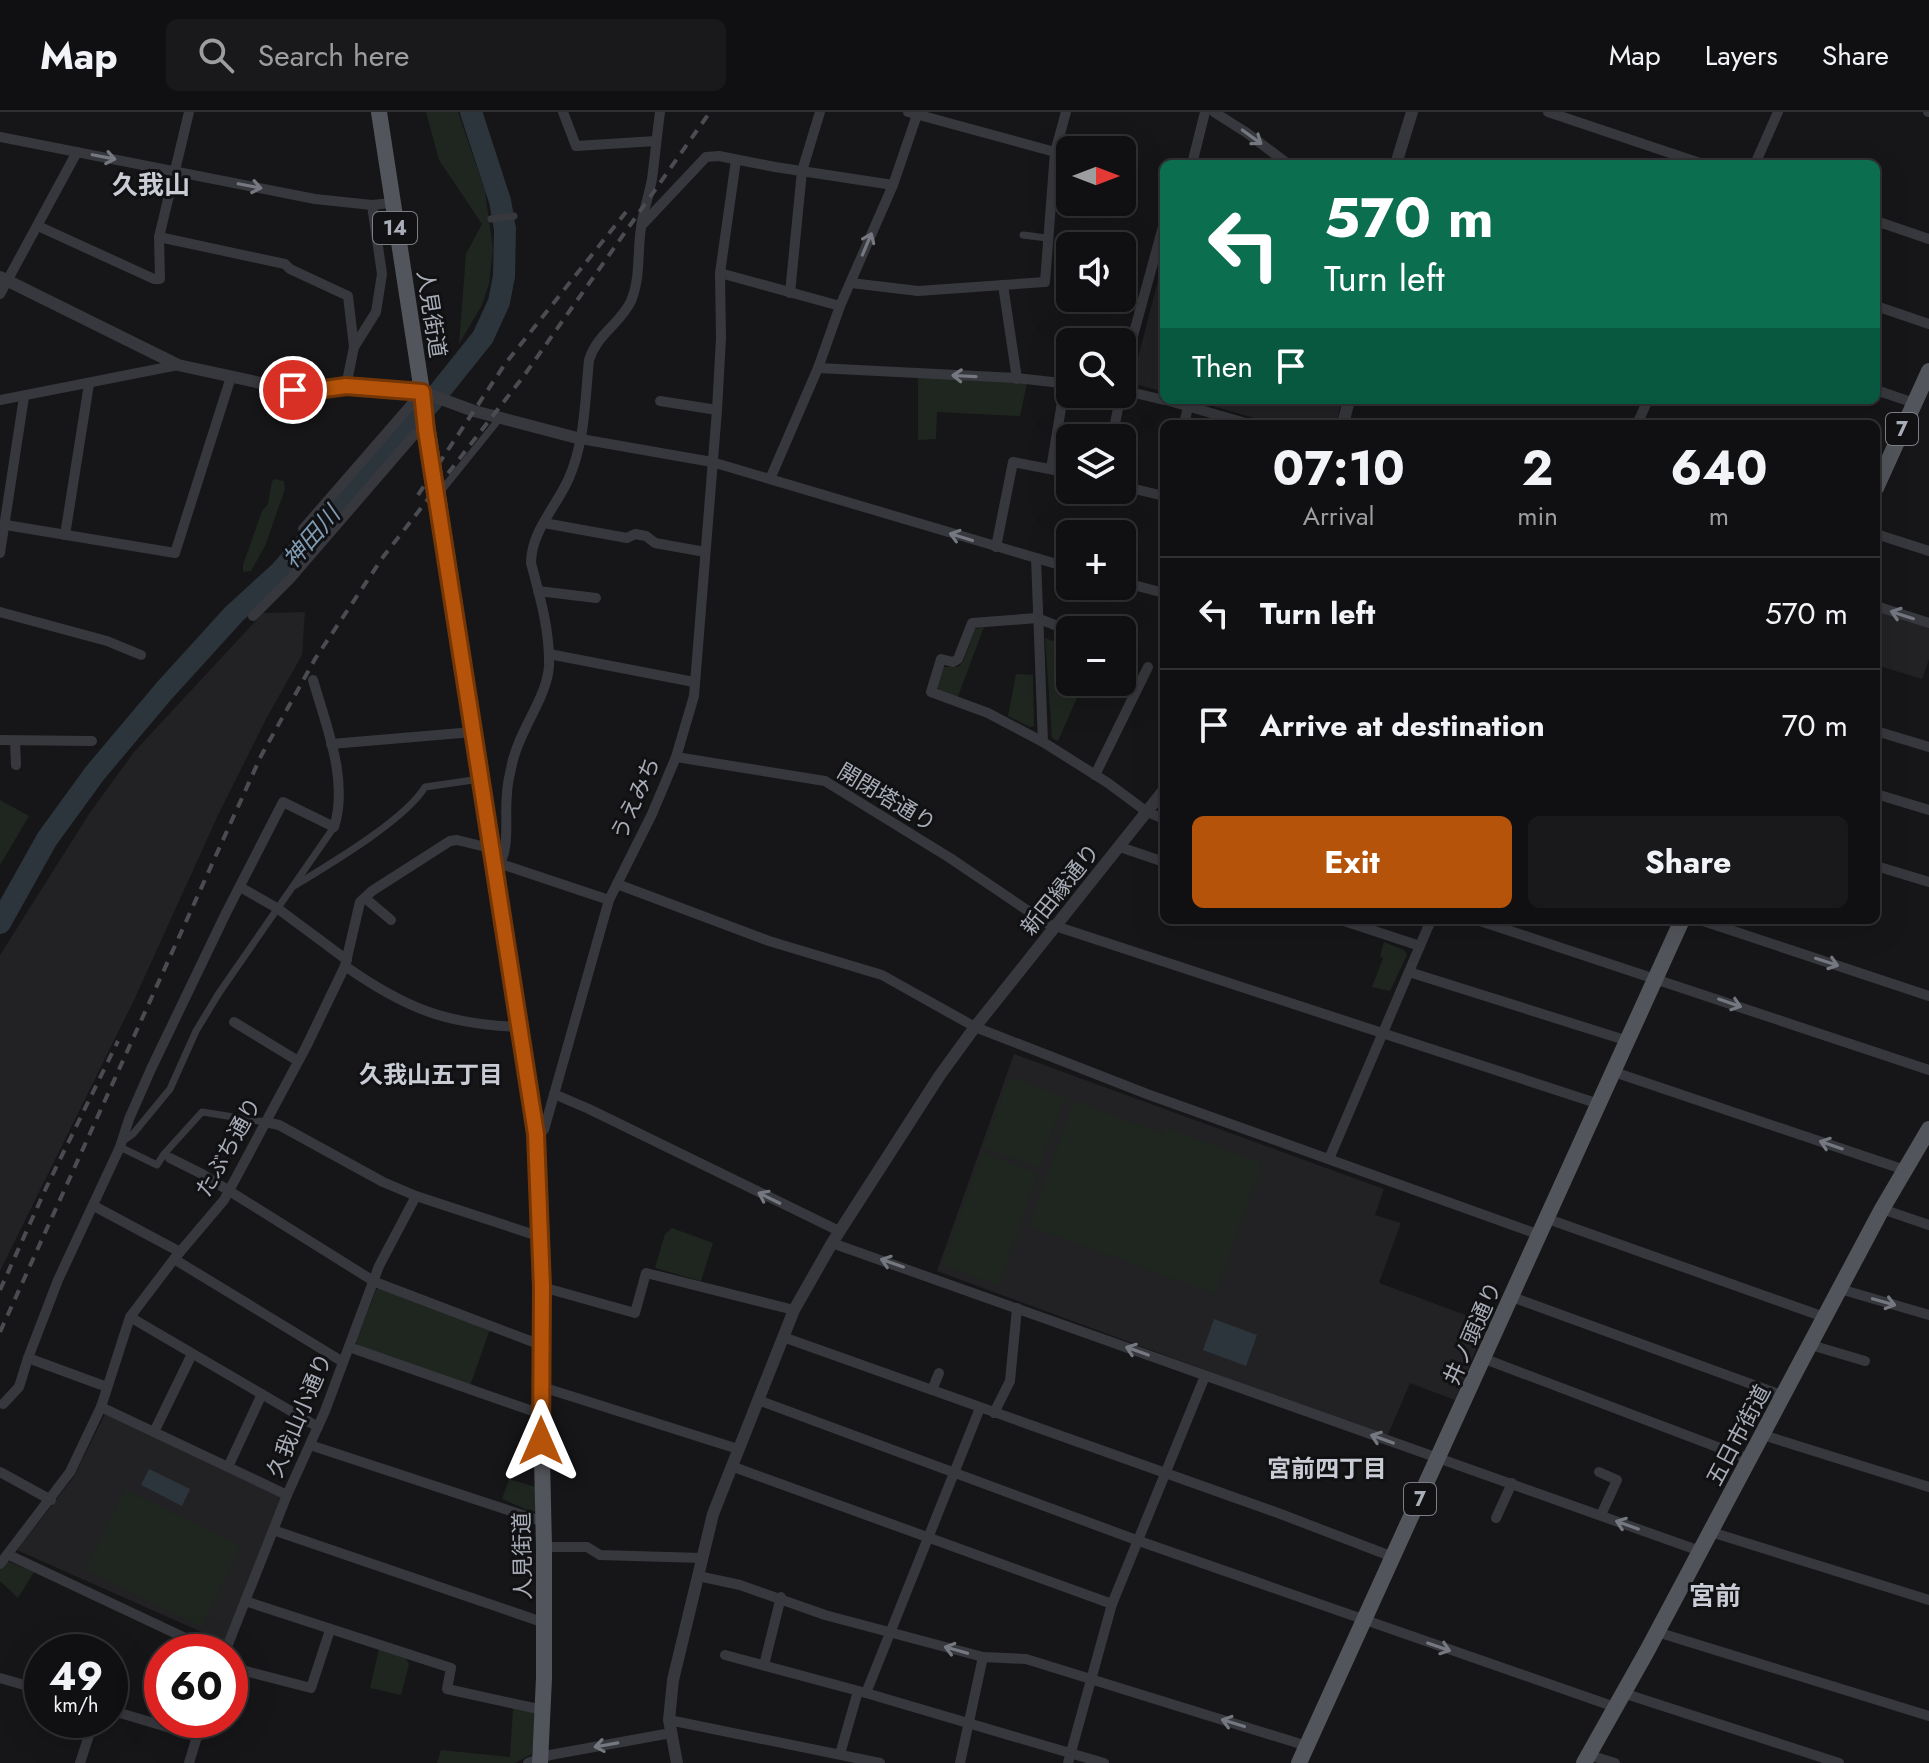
<!DOCTYPE html>
<html lang="en">
<head>
<meta charset="utf-8">
<style>
	body { margin:0; font-family:Jost,"Noto Sans JP",sans-serif; background:#19191b; color:#f1f3f6; height:100vh; display:flex; flex-direction:column; font-size:30px; white-space:nowrap }
	* { box-sizing:border-box; margin:0 }
	p { font-size:26px; color:#9c9d9f }
	.icon { flex:none; width:44px; height:44px; fill:none; stroke:currentColor; stroke-width:2; stroke-linecap:round; stroke-linejoin:round }
	.map { position:relative; flex:1; overflow:hidden }
	.panel { position:absolute; left:1160px; top:308px; width:720px; height:504px; display:flex; flex-direction:column; background:#101012; border-radius:12px; box-shadow:0 8px 32px #0002,0 0 0 2px #303032 }
	.panel>* { flex:none }
	.guide { position:absolute; left:1160px; top:48px; width:720px; height:244px; border-radius:12px; box-shadow:0 8px 32px #0002,0 0 0 2px #303032; background:#0b6e4f; color:#fff; overflow:hidden }
	.needle { width:52px; rotate:90deg }
	.tools { position:absolute; left:1056px; top:24px; display:grid; gap:16px }
	.tools a { display:grid; place-items:center; width:80px; height:80px; border-radius:12px; background:#101012; box-shadow:0 8px 32px #0002,0 0 0 2px #303032; font-size:40px }
	.speed { position:absolute; left:24px; top:1522px; display:flex; gap:16px; font-size:40px; font-weight:700; text-align:center }
	.speed>* { display:grid; place-content:center; width:104px; height:104px; border-radius:50%; background:#101012; box-shadow:0 8px 32px #0002,0 0 0 2px #303032; line-height:1 }
	.speed small { font-size:20px; font-weight:400 }
	.speed .limit { border:12px solid #d22; background:#fff; color:#111 }
	.pin { position:absolute; display:grid; place-items:center; width:68px; height:68px; color:#fff; margin:-34px; border:4px solid #fff; border-radius:50%; box-shadow:0 2px 8px #0007 }
	.me { position:absolute; width:88px; margin:-44px; rotate:0deg; stroke-linejoin:round; filter:drop-shadow(0 0 6px #0008) }
	.turn { display:flex; align-items:center; gap:28px; height:168px; padding:0 32px; font-size:36px }
	.turn .icon { width:104px; height:104px; stroke-width:2.5 }
	.turn b { display:block; font-size:56px; line-height:68px }
	.then { display:flex; align-items:center; height:76px; padding:0 32px; background:#0003; gap:16px; font-size:30px }
	.eta { display:flex; justify-content:space-evenly; align-items:center; height:136px; text-align:center }
	.eta b { font-size:48px; font-weight:700; line-height:56px }
	.cta { display:flex; gap:16px; margin-top:auto; padding:16px 32px }
	.cta a { flex:1; height:92px; border-radius:12px; background:#b45309; color:#fff; font-size:32px; font-weight:700; line-height:92px; text-align:center }
	.cta a+a { background:#19191b; color:#f1f3f6 }
	ul { padding:0; list-style:none }
	li { display:flex; align-items:center; gap:24px; height:112px; padding:0 32px; border-top:2px solid #303032 }
	li div { flex:1 }
	li b { display:block; font-size:30px }
	li em { font-style:normal }
	header { display:flex; align-items:center; gap:48px; box-sizing:border-box; height:112px; padding:0 40px; background:#101012; border-bottom:2px solid #303032 }
	header strong { font-size:38px }
	nav { display:flex; gap:44px; margin-inline-start:auto; font-size:28px }
	.search { width:560px; height:72px; background:#19191b; display:flex; align-items:center; gap:20px; box-sizing:border-box; padding:0 28px; border-radius:12px; color:#9c9d9f; font-size:30px }
	.map>svg:first-child { display:block }
	.built { fill:#222225 }
	.green { fill:#1e261f }
	.water { fill:#2c353c }
	.lines { fill:none; stroke-linecap:round; stroke-linejoin:round }
	.river { stroke:#2c353c; stroke-width:22 }
	.pedestrian { stroke:#37383d; stroke-width:7 }
	.minor { stroke:#37383d; stroke-width:10 }
	.tertiary { stroke:#37383d; stroke-width:12 }
	.primary { stroke:#53555c; stroke-width:16 }
	.rail { stroke:#4a4c52; stroke-width:4; stroke-dasharray:10 8; stroke-linecap:butt }
	.oneway { stroke:#757881 }
	.route-casing { stroke:#753606; stroke-width:20 }
	.route { stroke:#b45309; stroke-width:14 }
	.labels { text-anchor:middle; dominant-baseline:central; stroke-width:6; stroke-linejoin:round; paint-order:stroke }
	.shield { fill:#111113; stroke:#7b7e86; stroke-width:2 }
	.shield-label { font-size:20px; font-weight:bold; fill:#a8adb8 }
	.street-label { font-size:22px; fill:#a8adb8; stroke:#111113 }
	.water-label { font-size:24px; font-style:italic; fill:#7f9bb3; stroke:#111113 }
	.neighbourhood-label { font-size:24px; font-weight:bold; fill:#c9ccd4; stroke:#111113 }
	.quarter-label { font-size:26px; font-weight:bold; fill:#c9ccd4; stroke:#111113 }
</style>
</head>
<body>
<header>
<strong>Map</strong>
<div class="search"><svg class="icon" aria-label="search" viewBox="0 0 24 24"><circle cx="10" cy="10" r="6"/><path d="M15 15l6 6"/></svg>Search here</div>
<nav><a>Map</a><a>Layers</a><a>Share</a></nav>
</header>
<div class="map">
<svg width="1929" height="1651" viewBox="0 0 1929 1651">
	<rect width="100%" height="100%" fill="#161618"/>
	<g class="built">
		<polygon points="1162,153 1164,153 1164,280 1135,272 1133,265"/>
		<polygon points="1192,288 1342,288 1336,312 1275,312"/>
		<polygon points="1876,497 1929,516 1929,547 1922,567 1876,553"/>
		<polygon points="305,500 302,543 266,607 219,701 135,886 0,1159 0,843 89,702 134,640 263,501"/>
		<polygon points="1014,942 1384,1077 1375,1103 1401,1111 1379,1171 1487,1211 1455,1288 1410,1271 1387,1325 937,1159"/>
		<polygon points="105,1302 283,1384 224,1530 17,1438 73,1366"/>
	</g>
	<g class="green">
		<polygon points="426,0 458,0 485,79 493,137 489,172 482,193 459,232 466,142 482,112 439,48"/>
		<polygon points="918,265 1027,271 1020,304 937,300 936,327 918,328"/>
		<polygon points="275,367 284,369 285,377 265,434 251,459 243,460 243,453 262,399 268,392 272,369"/>
		<polygon points="984,515 957,587 940,579 937,574 944,555 958,555 963,550 975,517"/>
		<polygon points="1045,526 1070,535 1070,570 1084,570 1058,629 1052,626"/>
		<polygon points="1016,562 1033,563 1034,614 1030,615 1008,604"/>
		<polygon points="0,688 29,704 0,753"/>
		<polygon points="1384,830 1404,838 1407,843 1390,879 1372,875 1383,846 1380,844"/>
		<polygon points="1009,965 1065,985 1039,1056 984,1036"/>
		<polygon points="1074,989 1164,1022 1166,1016 1262,1051 1215,1182 1029,1114"/>
		<polygon points="982,1041 1038,1061 999,1173 942,1153"/>
		<polygon points="672,1116 713,1131 701,1169 655,1156 665,1122"/>
		<polygon points="382,1175 490,1217 470,1274 359,1235 356,1230 376,1178"/>
		<polygon points="509,1367 536,1375 537,1398 532,1400 502,1387"/>
		<polygon points="125,1378 240,1434 202,1515 86,1458"/>
		<polygon points="7,1449 34,1460 18,1486 0,1469 0,1458"/>
		<polygon points="379,1537 404,1544 409,1552 401,1583 370,1576"/>
		<polygon points="513,1596 535,1601 532,1642 515,1651 437,1651 441,1638 510,1645"/>
	</g>
	<g class="water">
		<polygon points="1214,1207 1257,1223 1246,1254 1203,1238"/>
		<polygon points="149,1357 190,1377 182,1394 141,1373"/>
	</g>
	<g class="lines">
		<polyline class="river" points="0,811 47,727 95,661 164,579 234,502 280,460 431,290 483,225 499,190 504,164 505,117 500,89 471,0"/>
		<g class="pedestrian">
			<polyline points="491,107 514,104"/>
			<polyline points="1023,123 1047,126"/>
			<polyline points="441,379 500,306"/>
			<path d="M 294,774 C 330,752 405,708 425,675 L 480,667"/>
			<polyline points="122,1030 133,1022 170,977 196,919 219,881 334,715"/>
			<polyline points="120,1035 157,1053 164,1042 202,1000 265,1010"/>
		</g>
		<g class="minor">
			<polyline points="563,0 576,34 656,29"/>
			<polyline points="908,0 1055,40"/>
			<polyline points="1214,0 1247,21 1288,52"/>
			<polyline points="1548,0 1703,52"/>
			<polyline points="1928,0 1929,0"/>
			<polyline points="0,25 315,87 372,93 391,91"/>
			<polyline points="1192,52 1205,0"/>
			<polyline points="1755,52 1778,0"/>
			<polyline points="1876,109 1929,127"/>
			<polyline points="642,113 706,45 719,44 775,55 893,73"/>
			<polyline points="38,114 154,167 160,167 159,125 189,0"/>
			<polyline points="159,125 285,152 290,157 348,184 354,235 346,274"/>
			<polyline points="720,161 840,194"/>
			<polyline points="851,171 918,179 1045,170 1055,40 1066,0"/>
			<polyline points="1003,173 1017,267"/>
			<polyline points="790,181 802,59 820,0"/>
			<polyline points="0,182 77,40"/>
			<polyline points="1876,194 1929,212"/>
			<polyline points="354,235 376,200 382,162 372,93"/>
			<polyline points="818,256 1016,266 1070,272"/>
			<polyline points="1122,277 1133,224 1164,111"/>
			<polyline points="1122,278 1164,288"/>
			<polyline points="1876,278 1914,291"/>
			<polyline points="0,288 178,253"/>
			<polyline points="1166,288 1249,312"/>
			<polyline points="660,289 717,298"/>
			<polyline points="1184,312 1188,295"/>
			<polyline points="1637,312 1648,288"/>
			<polyline points="1112,326 1121,282"/>
			<polyline points="581,327 712,350 1070,456"/>
			<polyline points="1051,357 1065,272"/>
			<polyline points="770,367 818,256 840,194 893,73 918,0"/>
			<polyline points="1122,374 1164,384"/>
			<polyline points="544,411 627,426 635,422 646,424 655,431 705,440"/>
			<polyline points="6,413 175,441 231,265"/>
			<polyline points="303,417 422,280"/>
			<polyline points="1876,422 1929,439"/>
			<polyline points="65,423 89,272"/>
			<polyline points="996,435 1013,350 1070,361"/>
			<polyline points="0,441 24,285"/>
			<polyline points="1036,446 1043,630"/>
			<polyline points="1122,470 1164,481"/>
			<polyline points="538,479 596,486"/>
			<polyline points="1876,494 1929,511"/>
			<polyline points="0,500 107,529 141,543"/>
			<polyline points="253,504 290,467 415,322 426,318"/>
			<polyline points="1070,519 1037,506 972,511 958,547 953,550 941,547 931,580 988,601 1043,630 1108,671 1147,700 1164,707"/>
			<polyline points="549,542 694,570"/>
			<polyline points="1876,619 1929,635"/>
			<polyline points="0,628 92,629"/>
			<polyline points="15,629 16,653"/>
			<polyline points="331,632 473,620"/>
			<polyline points="676,645 825,669 950,746 1046,811 1599,992"/>
			<polyline points="1095,663 1148,555"/>
			<polyline points="1876,682 1929,698"/>
			<polyline points="1120,735 1164,750"/>
			<polyline points="501,752 609,788"/>
			<polyline points="1876,754 1929,770"/>
			<path d="M 495,760 C 512,737 504,709 507,682 C 507,672 510,662 512,652 C 519,618 547,586 549,554 C 550,519 540,485 531,451 C 531,419 557,394 569,366 C 585,329 585,288 589,248 C 597,222 621,211 631,189 C 641,165 637,140 641,116 C 643,99 649,84 652,67 C 655,45 657,22 660,0"/>
			<polyline points="617,772 769,829 882,863 975,915 1147,982 1540,1123"/>
			<polyline points="240,775 277,796 347,848"/>
			<polyline points="365,786 391,808"/>
			<polyline points="1341,808 1420,834"/>
			<polyline points="1477,808 1929,958"/>
			<polyline points="1700,808 1929,884"/>
			<path d="M 345,854 C 405,896 445,912 518,915"/>
			<polyline points="1409,860 1628,929"/>
			<polyline points="234,910 298,949"/>
			<polyline points="1614,960 1905,1058"/>
			<polyline points="554,982 589,997 839,1119"/>
			<polyline points="265,1010 279,1013 383,1070 416,1084 541,1125"/>
			<polyline points="536,1022 544,1018 609,788 652,702 676,645 694,584 717,298 721,226 720,161 736,48"/>
			<polyline points="170,1046 202,1062 375,1170 541,1233"/>
			<polyline points="1329,1047 1431,808"/>
			<polyline points="94,1094 180,1140"/>
			<polyline points="1882,1097 1929,1113"/>
			<polyline points="1548,1107 1824,1205"/>
			<polyline points="832,1131 1700,1439"/>
			<polyline points="174,1147 343,1250"/>
			<polyline points="542,1175 635,1201 646,1161 794,1198"/>
			<polyline points="1840,1177 1929,1203"/>
			<polyline points="1512,1185 1784,1284"/>
			<polyline points="130,1205 318,1315"/>
			<polyline points="783,1225 1278,1401 1393,1445"/>
			<polyline points="1811,1233 1865,1249"/>
			<polyline points="349,1235 541,1302"/>
			<polyline points="1485,1247 1749,1347"/>
			<path d="M 107,1275 L 28,1246 L 58,1168 L 120,1035 L 129,1007 L 151,957 L 226,801 L 283,690 L 334,715 C 349,669 326,613 313,568"/>
			<polyline points="542,1275 738,1337"/>
			<polyline points="932,1278 939,1261"/>
			<polyline points="758,1288 1139,1429 1615,1595"/>
			<polyline points="3,1292 19,1275 28,1246"/>
			<polyline points="101,1295 287,1383"/>
			<polyline points="994,1301 1010,1269 1017,1196"/>
			<polyline points="154,1320 192,1242"/>
			<polyline points="1763,1323 1929,1375"/>
			<polyline points="310,1333 544,1410"/>
			<polyline points="731,1354 1112,1492"/>
			<polyline points="228,1355 262,1282"/>
			<polyline points="0,1360 51,1388"/>
			<polyline points="1599,1360 1617,1368 1601,1403"/>
			<polyline points="1496,1406 1512,1371"/>
			<polyline points="273,1418 545,1511"/>
			<polyline points="1711,1420 1929,1488"/>
			<polyline points="544,1435 587,1435 600,1443 702,1446"/>
			<polyline points="9,1443 215,1540"/>
			<polyline points="0,1452 70,1360 101,1295 130,1205 174,1147 224,1088 306,935 345,854 360,790 372,779 450,729 457,728 490,736"/>
			<polyline points="698,1464 740,1473 825,1503 983,1545 1026,1547 1307,1634"/>
			<polyline points="245,1489 451,1556 447,1577 543,1598"/>
			<polyline points="1657,1520 1929,1604"/>
			<polyline points="225,1540 287,1383 325,1299 379,1154 416,1084"/>
			<polyline points="725,1543 866,1581 1104,1651"/>
			<polyline points="764,1553 781,1485"/>
			<polyline points="230,1555 311,1576 330,1518"/>
			<polyline points="0,1566 42,1578"/>
			<polyline points="866,1581 980,1296"/>
			<polyline points="1623,1581 1839,1651"/>
			<polyline points="110,1598 197,1624"/>
			<polyline points="669,1608 880,1651"/>
			<polyline points="840,1642 858,1579"/>
			<polyline points="1589,1643 1615,1651"/>
			<polyline points="80,1651 94,1608"/>
			<polyline points="189,1651 202,1608"/>
			<polyline points="528,1651 550,1643 671,1621"/>
			<polyline points="960,1651 983,1545"/>
			<polyline points="1068,1651 1112,1492 1205,1264"/>
		</g>
		<g class="tertiary">
			<polyline points="1396,52 1412,0"/>
			<polyline points="0,165 178,253 293,278 310,279 346,274 422,280 474,299 581,327"/>
			<polyline points="1343,312 1349,288"/>
			<polyline points="677,1651 669,1608 673,1568 713,1402 794,1198 832,1131 940,963 975,915 1164,678"/>
		</g>
		<g class="primary">
			<polyline points="379,0 536,1022 542,1175 541,1302 544,1435 544,1566 540,1651"/>
			<polyline points="1876,376 1929,259"/>
			<polyline points="1299,1651 1682,808"/>
			<polyline points="1584,1651 1647,1539 1882,1097 1929,1017"/>
		</g>
		<g class="rail">
			<polyline points="418,383 505,252 626,100"/>
			<polyline points="0,1178 46,1076 118,929"/>
			<polyline points="0,1220 261,644 315,547 383,445 523,265 710,0"/>
		</g>
	</g>
	<defs><path id="oneway-shaft" d="M-6 0H5M1.5-3L5.5 0L1.5 3" fill="none" stroke-width="1.6" stroke-linecap="round" stroke-linejoin="round" transform="scale(2)"/></defs>
	<g class="oneway">
		<use href="#oneway-shaft" transform="translate(1252 25) rotate(36)"/>
		<use href="#oneway-shaft" transform="translate(104 45) rotate(11)"/>
		<use href="#oneway-shaft" transform="translate(250 74) rotate(11)"/>
		<use href="#oneway-shaft" transform="translate(867 132) rotate(-67)"/>
		<use href="#oneway-shaft" transform="translate(964 264) rotate(-177)"/>
		<use href="#oneway-shaft" transform="translate(961 425) rotate(-163)"/>
		<use href="#oneway-shaft" transform="translate(1902 503) rotate(-162)"/>
		<use href="#oneway-shaft" transform="translate(1827 850) rotate(18)"/>
		<use href="#oneway-shaft" transform="translate(1730 891) rotate(19)"/>
		<use href="#oneway-shaft" transform="translate(1831 1033) rotate(-161)"/>
		<use href="#oneway-shaft" transform="translate(769 1086) rotate(-154)"/>
		<use href="#oneway-shaft" transform="translate(892 1151) rotate(-161)"/>
		<use href="#oneway-shaft" transform="translate(1884 1190) rotate(16)"/>
		<use href="#oneway-shaft" transform="translate(1137 1239) rotate(-160)"/>
		<use href="#oneway-shaft" transform="translate(1382 1327) rotate(-160)"/>
		<use href="#oneway-shaft" transform="translate(1627 1413) rotate(-160)"/>
		<use href="#oneway-shaft" transform="translate(1439 1535) rotate(19)"/>
		<use href="#oneway-shaft" transform="translate(956 1538) rotate(-164)"/>
		<use href="#oneway-shaft" transform="translate(1233 1611) rotate(-163)"/>
		<use href="#oneway-shaft" transform="translate(606 1633) rotate(170)"/>
	</g>
	<g class="lines">
		<defs>
			<polyline id="route" points="293,278 310,279 346,274 422,280 426,318 536,1022 542,1175 541,1329"/>
		</defs>
		<use href="#route" class="route-casing"/>
		<use href="#route" class="route"/>
	</g>
	<g class="labels">
		<g class="shield">
			<rect x="373" y="100" width="44" height="32" rx="6"/>
			<rect x="1886" y="301" width="32" height="32" rx="6"/>
			<rect x="1404" y="1371" width="32" height="32" rx="6"/>
		</g>
		<g class="shield-label">
			<text x="395" y="116">14</text>
			<text x="1902" y="317">7</text>
			<text x="1420" y="1387">7</text>
		</g>
		<g class="street-label">
			<text transform="translate(432 202) rotate(81)">人見街道</text>
			<text transform="translate(887 685) rotate(31)">開閉塔通り</text>
			<text transform="translate(635 686) rotate(-66)">うえみち</text>
			<text transform="translate(1060 777) rotate(-51)">新田縁通り</text>
			<text transform="translate(228 1035) rotate(-61)">たぶち通り</text>
			<text transform="translate(1472 1221) rotate(-66)">井ノ頭通り</text>
			<text transform="translate(299 1303) rotate(-67)">久我山小通り</text>
			<text transform="translate(1738 1323) rotate(-62)">五日市街道</text>
			<text transform="translate(522 1444) rotate(-91)">人見街道</text>
		</g>
		<g class="water-label">
			<text transform="translate(311 425) rotate(-49)">神田川</text>
		</g>
		<g class="neighbourhood-label">
			<text x="431" y="962">久我山五丁目</text>
			<text x="1327" y="1356">宮前四丁目</text>
		</g>
		<g class="quarter-label">
			<text x="151" y="73">久我山</text>
			<text x="1715" y="1484">宮前</text>
		</g>
	</g>
</svg>
<div class="tools">
<a><svg class="needle" viewBox="-14 -14 28 28"><path d="M0-13l5 13h-10z" fill="#e53935"/><path d="M0 13l5-13h-10z" fill="#9c9d9f"/></svg></a>
<a><svg class="icon" aria-label="sound" viewBox="0 0 24 24"><path d="M4 9h4l5-4v14l-5-4H4zM17 9q2 3 0 6"/></svg></a>
<a><svg class="icon" aria-label="search" viewBox="0 0 24 24"><circle cx="10" cy="10" r="6"/><path d="M15 15l6 6"/></svg></a>
<a><svg class="icon" aria-label="layers" viewBox="0 0 24 24"><path d="M12 4l9 5-9 5-9-5zM3 14l9 5 9-5"/></svg></a>
<a>+</a>
<a>−</a>
</div>
<div class="speed"><div>49<small>km/h</small></div><div class="limit">60</div></div>
<div class="pin" style="left:293px;top:278px;background:#d93025"><svg class="icon" aria-label="arrive" viewBox="0 0 24 24"><path d="M6 21V4h12l-3 4 3 4H6"/></svg></div>
<svg class="me" style="left:541px;top:1329px" viewBox="-20 -20 40 40"><path d="M0-17L14 15 0 8-14 15z" fill="#b45309" stroke="#fff" stroke-width="4"/></svg>
<div class="guide">
<div class="turn"><svg class="icon" aria-label="left" viewBox="0 0 24 24"><path d="M17 20v-9H6M10 6l-5 5 5 5"/></svg><div><b>570 m</b>Turn left</div></div>
<div class="then">Then<svg class="icon" aria-label="arrive" viewBox="0 0 24 24"><path d="M6 21V4h12l-3 4 3 4H6"/></svg></div>
</div>
<section class="panel">
<div class="eta">
<div><b>07:10</b><p>Arrival</p></div>
<div><b>2</b><p>min</p></div>
<div><b>640</b><p>m</p></div>
</div>
<ul>
<li><svg class="icon" aria-label="left" viewBox="0 0 24 24"><path d="M17 20v-9H6M10 6l-5 5 5 5"/></svg><div><b>Turn left</b></div><em>570 m</em></li>
<li><svg class="icon" aria-label="arrive" viewBox="0 0 24 24"><path d="M6 21V4h12l-3 4 3 4H6"/></svg><div><b>Arrive at destination</b></div><em>70 m</em></li>
</ul>
<div class="cta"><a>Exit</a><a>Share</a></div>
</section>
</div>
</body>
</html>
